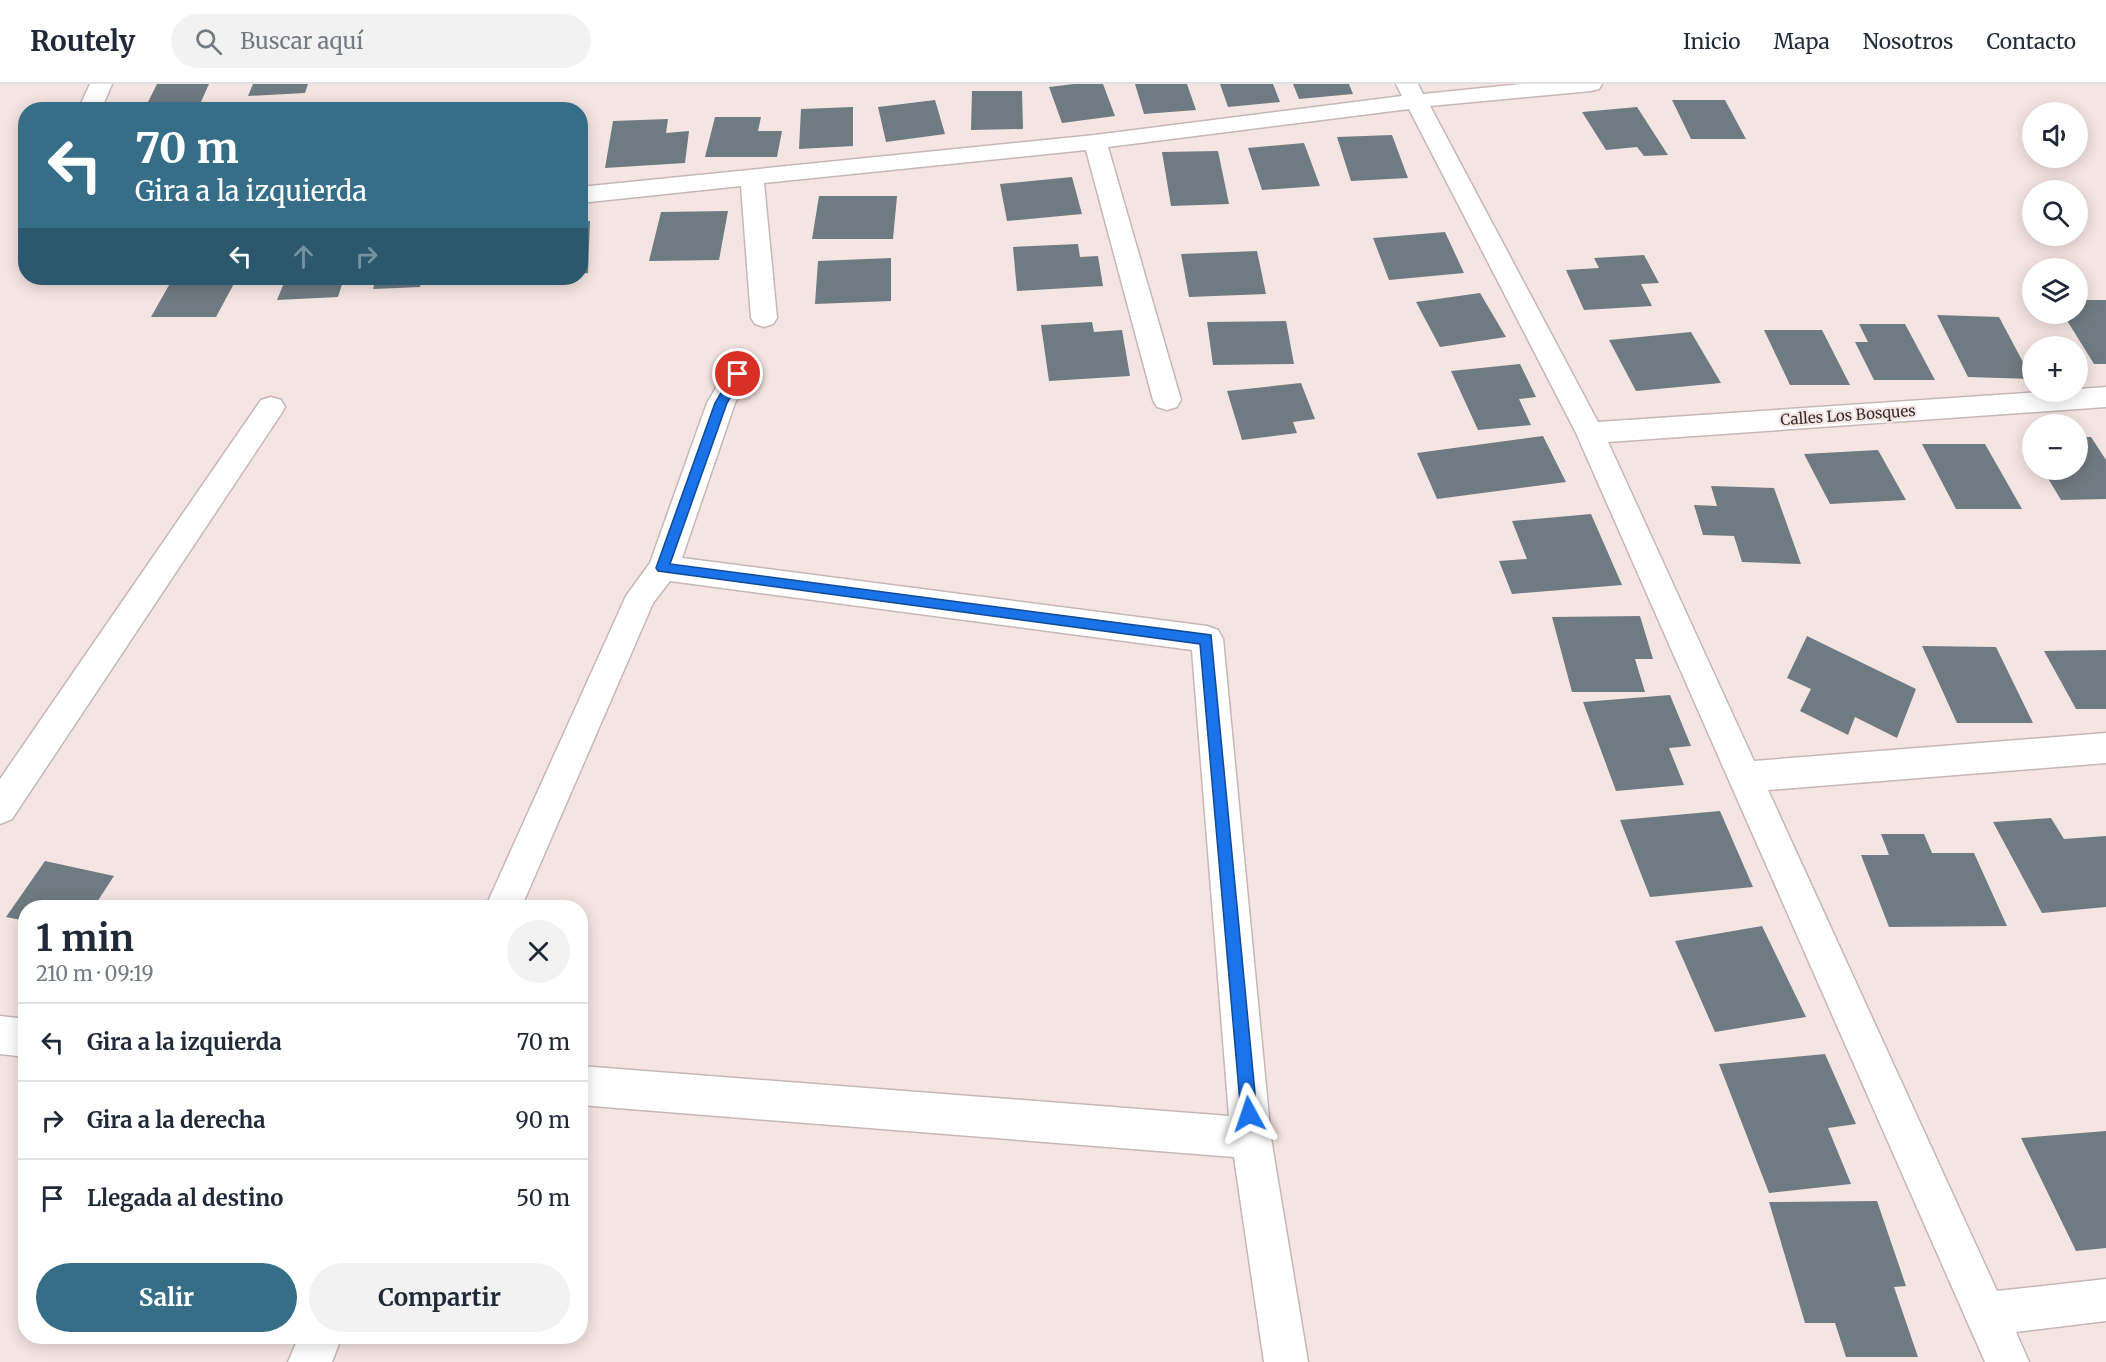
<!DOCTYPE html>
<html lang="es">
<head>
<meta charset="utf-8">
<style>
	body { margin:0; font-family:Merriweather,serif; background:#f2f2f3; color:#1f2937; height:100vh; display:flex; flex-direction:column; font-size:22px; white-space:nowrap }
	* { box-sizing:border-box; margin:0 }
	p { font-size:20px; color:#747a83 }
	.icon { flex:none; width:33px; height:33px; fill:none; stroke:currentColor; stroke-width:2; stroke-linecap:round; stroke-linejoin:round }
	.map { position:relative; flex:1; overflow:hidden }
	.drawer { position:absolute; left:18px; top:816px; width:570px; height:444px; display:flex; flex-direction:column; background:#fff; border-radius:24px; box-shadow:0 3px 15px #0003 }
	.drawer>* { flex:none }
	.banner { position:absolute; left:18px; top:18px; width:570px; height:183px; border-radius:24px; box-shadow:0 3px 15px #0003; background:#366e88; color:#fff; overflow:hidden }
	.controls { position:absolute; left:2022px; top:18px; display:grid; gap:12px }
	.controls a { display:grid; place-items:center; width:66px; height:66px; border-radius:50%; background:#fff; box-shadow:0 3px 15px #0003; font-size:30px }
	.pin { position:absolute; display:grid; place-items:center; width:51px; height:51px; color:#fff; margin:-26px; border:3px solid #fff; border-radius:50%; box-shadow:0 2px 6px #0007 }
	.me { position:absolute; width:66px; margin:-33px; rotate:355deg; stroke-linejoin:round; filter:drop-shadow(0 0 4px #0008) }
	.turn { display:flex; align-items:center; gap:21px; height:126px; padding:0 18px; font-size:27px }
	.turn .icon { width:78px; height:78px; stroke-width:2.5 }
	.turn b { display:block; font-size:42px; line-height:51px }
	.lanes { display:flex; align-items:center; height:57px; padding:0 18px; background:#0003; justify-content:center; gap:30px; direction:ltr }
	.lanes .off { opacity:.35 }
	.round { display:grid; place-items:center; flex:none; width:63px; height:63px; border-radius:32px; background:#f2f2f3 }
	.overview { display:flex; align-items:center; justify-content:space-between; height:102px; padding:0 18px }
	h1 { font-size:36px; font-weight:700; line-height:45px }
	.button { display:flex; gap:12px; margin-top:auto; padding:12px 18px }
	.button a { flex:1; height:69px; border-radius:36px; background:#366e88; color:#fff; font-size:24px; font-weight:700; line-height:69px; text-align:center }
	.button a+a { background:#f2f2f3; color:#1f2937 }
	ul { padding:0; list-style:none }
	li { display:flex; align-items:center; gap:18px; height:78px; padding:0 18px; border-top:2px solid #e0e1e3 }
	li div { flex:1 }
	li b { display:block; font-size:22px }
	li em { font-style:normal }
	header { display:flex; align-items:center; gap:36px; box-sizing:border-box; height:84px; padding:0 30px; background:#fff; border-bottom:2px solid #e0e1e3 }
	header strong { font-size:28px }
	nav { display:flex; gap:33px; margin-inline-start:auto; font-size:21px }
	.search { width:420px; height:54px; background:#f2f2f3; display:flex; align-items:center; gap:15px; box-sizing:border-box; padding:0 21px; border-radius:33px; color:#747a83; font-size:22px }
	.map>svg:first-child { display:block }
	.building { fill:#6f7b82 }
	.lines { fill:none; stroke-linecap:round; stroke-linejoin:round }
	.minor-casing { stroke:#c6b7b5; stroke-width:3 }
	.minor { fill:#fff; fill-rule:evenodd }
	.route { fill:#1a73e8; stroke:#114b97; stroke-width:1.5 }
	.labels { text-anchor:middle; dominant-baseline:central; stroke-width:4.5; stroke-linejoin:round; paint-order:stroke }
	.street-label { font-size:15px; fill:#342e2d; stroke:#f5e5e2 }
</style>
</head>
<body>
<header>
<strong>Routely</strong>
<div class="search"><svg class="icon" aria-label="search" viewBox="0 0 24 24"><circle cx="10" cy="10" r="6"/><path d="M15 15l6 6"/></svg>Buscar aquí</div>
<nav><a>Inicio</a><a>Mapa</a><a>Nosotros</a><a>Contacto</a></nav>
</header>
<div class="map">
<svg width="2106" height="1278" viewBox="0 0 2106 1278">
	<rect width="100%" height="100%" fill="#f5e5e2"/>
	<g class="building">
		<polygon points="157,0 209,0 200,20 146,22"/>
		<polygon points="253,0 308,0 305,9 248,12"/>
		<polygon points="1074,0 1103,0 1115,32 1062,39 1049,3"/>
		<polygon points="1135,0 1187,0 1196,26 1144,30"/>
		<polygon points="1220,0 1273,0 1280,18 1228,23"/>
		<polygon points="1293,0 1349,0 1353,10 1299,15"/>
		<polygon points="972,7 1022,7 1023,45 971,46"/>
		<polygon points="935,16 945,50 886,58 878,23"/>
		<polygon points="1672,16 1725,16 1746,55 1691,55"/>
		<polygon points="853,23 853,62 799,65 801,25"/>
		<polygon points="1637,23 1668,71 1644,72 1637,63 1606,66 1582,28"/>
		<polygon points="715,33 761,33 758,47 782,47 777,73 705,73"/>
		<polygon points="668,35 666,49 689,47 685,79 605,84 613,37"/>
		<polygon points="580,48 588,48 582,81 580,81"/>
		<polygon points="1392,51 1408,94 1351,97 1337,53"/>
		<polygon points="1304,59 1320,102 1262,106 1248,64"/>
		<polygon points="1218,67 1229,120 1171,122 1162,68"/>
		<polygon points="1072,93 1082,130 1007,137 1000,100"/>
		<polygon points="819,112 897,112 893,155 812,155"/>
		<polygon points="728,127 719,176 649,177 661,128"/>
		<polygon points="590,137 588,189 580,190 580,138"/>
		<polygon points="1445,148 1464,189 1389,196 1373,154"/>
		<polygon points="1078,160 1080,173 1098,172 1103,202 1017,207 1013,163"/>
		<polygon points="1257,167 1266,210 1189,213 1181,170"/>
		<polygon points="1644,171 1659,199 1641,200 1652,222 1584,226 1566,186 1599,184 1594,174"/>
		<polygon points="891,174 891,217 815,220 818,177"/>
		<polygon points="173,194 237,194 216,233 151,233"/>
		<polygon points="286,194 344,194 338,213 277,216"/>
		<polygon points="376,194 422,194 420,203 373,205"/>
		<polygon points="1480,209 1506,253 1440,263 1416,218"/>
		<polygon points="2078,216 2106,216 2106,280 2094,280 2063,230 2078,230"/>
		<polygon points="1937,231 1999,233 2032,295 1968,293"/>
		<polygon points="1286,237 1294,280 1213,281 1207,238"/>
		<polygon points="1092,238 1094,248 1122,246 1130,292 1049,297 1041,241"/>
		<polygon points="1859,240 1905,240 1935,296 1874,296 1855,258 1868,258"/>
		<polygon points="1764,246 1822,246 1850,301 1790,301"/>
		<polygon points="1691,248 1721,299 1636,307 1609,256"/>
		<polygon points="1520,280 1536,313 1519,315 1531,341 1478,346 1451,287"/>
		<polygon points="1301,299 1315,335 1293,338 1297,349 1242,356 1227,307"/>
		<polygon points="1543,352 1566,398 1437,415 1417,369"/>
		<polygon points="2078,353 2091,353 2106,376 2106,415 2061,416 2043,386 2078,386"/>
		<polygon points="1922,360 1985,360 2022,425 1956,425"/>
		<polygon points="1878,366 1906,416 1830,420 1804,370"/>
		<polygon points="1711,402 1774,404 1801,480 1742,478 1734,452 1703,451 1694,421 1717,422"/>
		<polygon points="1591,430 1622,501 1512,510 1499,477 1527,475 1512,437"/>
		<polygon points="1640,532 1653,575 1635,575 1645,608 1572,608 1552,533"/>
		<polygon points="1807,552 1916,605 1897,654 1855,633 1848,651 1800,627 1811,605 1787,594"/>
		<polygon points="1922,562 1996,563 2033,639 1957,639"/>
		<polygon points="2106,566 2106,625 2076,625 2044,567"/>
		<polygon points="1670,611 1691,662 1669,664 1684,701 1616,707 1583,618"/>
		<polygon points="1720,727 1753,803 1650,813 1620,736"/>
		<polygon points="2051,734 2064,755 2106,752 2106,823 2042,829 1993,738"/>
		<polygon points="1881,750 1924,750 1932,769 1974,769 2007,842 1889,843 1861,771 1889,771"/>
		<polygon points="45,777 114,792 93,824 26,824 26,837 6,833"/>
		<polygon points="1762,842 1806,933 1715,948 1675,857"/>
		<polygon points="1825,970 1856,1040 1828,1044 1851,1100 1769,1109 1719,980"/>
		<polygon points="2106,1047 2106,1164 2076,1167 2021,1054"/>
		<polygon points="1877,1117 1906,1202 1894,1203 1918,1273 1846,1273 1835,1239 1805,1239 1769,1118"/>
	</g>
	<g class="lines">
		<defs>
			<g id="minor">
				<polygon points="90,0 112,0 101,26 78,26"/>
				<polygon points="1396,0 1418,0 1423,10 1522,0 1602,0 1599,5 1591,7 1430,22 1598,338 2041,308 2078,308 2078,305 2106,303 2106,323 1608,358 1754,677 2106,649 2106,679 1768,706 1997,1207 2106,1195 2106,1237 2016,1248 2029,1278 1985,1278 1576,349 1409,25 1108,63 1181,316 1177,323 1167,326 1157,323 1153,316 1086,66 764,99 777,234 773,240 764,243 755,240 751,234 741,102 580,119 580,103 1095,51 1402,12"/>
				<polygon points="738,280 748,283 752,290 735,319 682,474 1207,542 1218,546 1223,555 1271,1054 1308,1278 1264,1278 1234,1073 580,1021 580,982 1229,1032 1192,566 670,497 653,519 521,824 485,824 626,512 650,479 707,319 728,283"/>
				<polygon points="271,313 281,316 285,323 281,330 12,735 0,740 0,695 261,316"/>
				<polygon points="0,932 26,935 26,973 0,970"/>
				<polygon points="299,1252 342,1252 332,1278 288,1278"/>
			</g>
		</defs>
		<use href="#minor" class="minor-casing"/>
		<use href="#minor" class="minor"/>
	</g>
	<polygon class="route" points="738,286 744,290 727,319 670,480 1211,551 1257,1030 1255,1036 1249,1039 1243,1036 1241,1030 1200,560 658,487 656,484 715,319 734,287"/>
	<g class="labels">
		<g class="street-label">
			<text transform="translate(1848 331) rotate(-4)">Calles Los Bosques</text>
		</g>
	</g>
</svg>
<div class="controls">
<a><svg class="icon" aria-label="sound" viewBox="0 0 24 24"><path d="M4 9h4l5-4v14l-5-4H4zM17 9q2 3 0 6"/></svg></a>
<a><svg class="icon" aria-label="search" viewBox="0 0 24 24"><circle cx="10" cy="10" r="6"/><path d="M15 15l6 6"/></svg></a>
<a><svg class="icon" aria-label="layers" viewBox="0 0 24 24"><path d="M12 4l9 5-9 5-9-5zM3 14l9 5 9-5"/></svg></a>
<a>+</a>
<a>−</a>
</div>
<div class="pin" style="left:738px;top:290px;background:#d93025"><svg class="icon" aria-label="arrive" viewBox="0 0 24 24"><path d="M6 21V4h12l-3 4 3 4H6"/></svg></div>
<svg class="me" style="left:1249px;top:1030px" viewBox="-20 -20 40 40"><path d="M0-17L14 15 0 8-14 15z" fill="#1a73e8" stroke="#fff" stroke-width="4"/></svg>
<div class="banner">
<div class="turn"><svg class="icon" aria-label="left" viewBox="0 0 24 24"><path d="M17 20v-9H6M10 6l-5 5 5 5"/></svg><div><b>70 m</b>Gira a la izquierda</div></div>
<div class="lanes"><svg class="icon" aria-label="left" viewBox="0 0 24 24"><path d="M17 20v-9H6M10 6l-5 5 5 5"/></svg><svg class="icon off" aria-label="ahead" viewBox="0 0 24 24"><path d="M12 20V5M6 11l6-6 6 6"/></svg><svg class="icon off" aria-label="right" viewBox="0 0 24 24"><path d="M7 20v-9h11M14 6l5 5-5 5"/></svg></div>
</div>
<section class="drawer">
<div class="overview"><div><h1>1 min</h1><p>210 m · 09:19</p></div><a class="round"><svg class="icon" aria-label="close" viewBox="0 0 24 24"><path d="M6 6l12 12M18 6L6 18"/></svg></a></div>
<ul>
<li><svg class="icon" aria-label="left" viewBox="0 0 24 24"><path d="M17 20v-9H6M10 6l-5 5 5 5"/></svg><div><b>Gira a la izquierda</b></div><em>70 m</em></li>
<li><svg class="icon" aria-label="right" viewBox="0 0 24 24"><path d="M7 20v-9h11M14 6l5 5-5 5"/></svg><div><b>Gira a la derecha</b></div><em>90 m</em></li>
<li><svg class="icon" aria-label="arrive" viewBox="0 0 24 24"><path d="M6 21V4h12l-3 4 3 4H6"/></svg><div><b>Llegada al destino</b></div><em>50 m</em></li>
</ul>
<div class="button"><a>Salir</a><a>Compartir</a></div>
</section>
</div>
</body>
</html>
